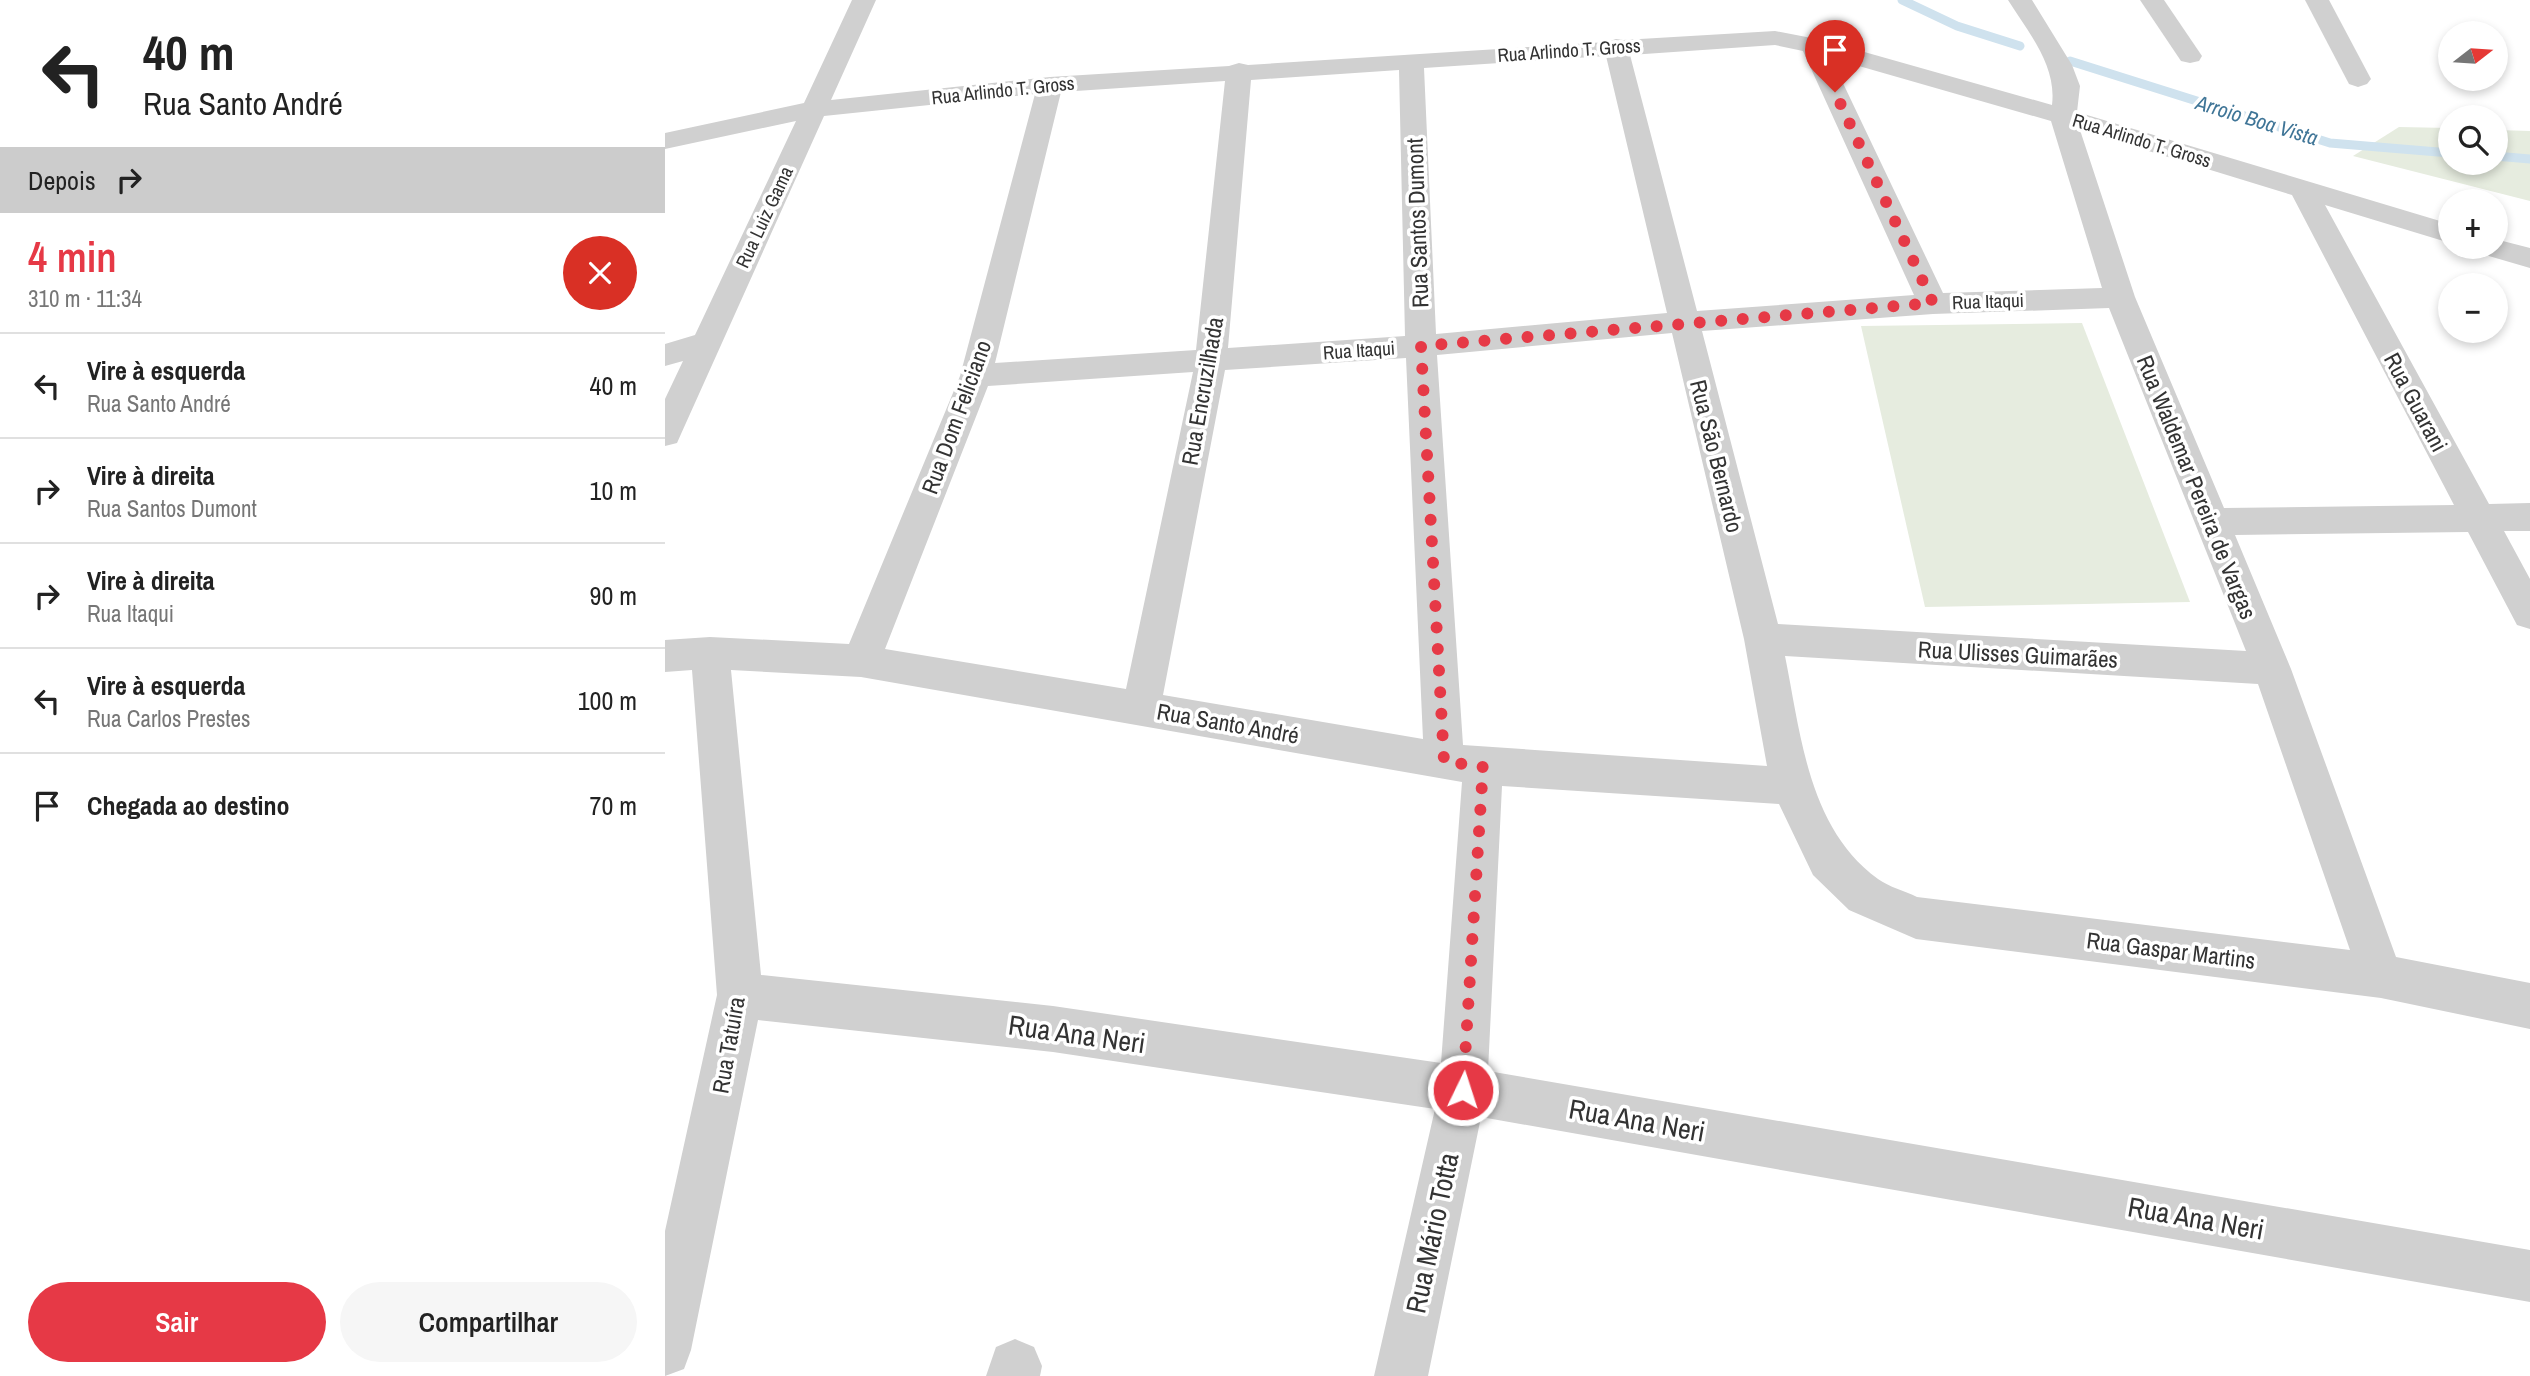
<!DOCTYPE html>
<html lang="pt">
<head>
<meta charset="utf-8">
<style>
	body { margin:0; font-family:"Archivo Narrow",sans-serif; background:#f6f6f6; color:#222; height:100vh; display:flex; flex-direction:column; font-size:26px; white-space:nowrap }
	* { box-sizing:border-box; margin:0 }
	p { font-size:23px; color:#767676 }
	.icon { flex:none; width:38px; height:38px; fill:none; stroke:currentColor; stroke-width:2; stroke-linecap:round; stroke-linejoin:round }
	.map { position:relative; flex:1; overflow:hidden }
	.details { display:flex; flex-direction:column; background:#fff; width:665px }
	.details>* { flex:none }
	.guide { background:#fff; color:#222; overflow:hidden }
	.needle { width:46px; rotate:73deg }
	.controls { position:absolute; left:1773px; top:21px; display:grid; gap:14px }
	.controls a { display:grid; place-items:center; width:70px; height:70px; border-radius:50%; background:#fff; box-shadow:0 4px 10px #0003; font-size:35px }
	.pin { position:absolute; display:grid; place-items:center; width:60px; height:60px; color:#fff; margin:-72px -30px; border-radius:50% 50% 50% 0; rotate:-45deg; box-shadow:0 0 7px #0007 }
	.pin .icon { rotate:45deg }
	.me { position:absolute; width:77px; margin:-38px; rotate:4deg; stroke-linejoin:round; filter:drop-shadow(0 0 5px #0008) }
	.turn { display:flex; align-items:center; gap:24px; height:147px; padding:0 28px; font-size:32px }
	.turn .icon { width:91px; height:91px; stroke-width:2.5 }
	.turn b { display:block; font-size:49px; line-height:60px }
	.then { display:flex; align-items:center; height:66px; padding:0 28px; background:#0003; gap:14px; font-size:26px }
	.round { display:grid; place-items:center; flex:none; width:74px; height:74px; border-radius:37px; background:#f6f6f6 }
	.headline { display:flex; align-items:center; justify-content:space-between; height:119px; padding:0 28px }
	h1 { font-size:42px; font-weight:600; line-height:52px; color:#e63946 }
	.cta { display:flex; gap:14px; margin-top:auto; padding:14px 28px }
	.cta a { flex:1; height:80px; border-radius:42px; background:#e63946; color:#fff; font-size:28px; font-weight:600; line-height:80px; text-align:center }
	.cta a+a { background:#f6f6f6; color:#222 }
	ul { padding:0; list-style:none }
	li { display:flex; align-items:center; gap:21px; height:105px; padding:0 28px; border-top:2px solid #e0e0e0 }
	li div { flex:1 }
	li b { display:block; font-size:26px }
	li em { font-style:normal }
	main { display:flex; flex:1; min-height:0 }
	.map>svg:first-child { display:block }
	.green { fill:#e6ecdf }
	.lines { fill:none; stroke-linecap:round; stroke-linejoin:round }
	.stream { stroke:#cfe2ee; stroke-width:9 }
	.minor { fill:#d0d0d0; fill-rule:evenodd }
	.route { stroke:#e63946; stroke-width:12; stroke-dasharray:0 21.6 }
	.labels { text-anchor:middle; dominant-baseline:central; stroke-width:7; stroke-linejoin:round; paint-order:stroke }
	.far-street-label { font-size:19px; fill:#333; stroke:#fff }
	.far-water-label { font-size:21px; font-style:italic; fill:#3f7597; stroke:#fff }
	.street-label { font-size:23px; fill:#333; stroke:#fff }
	.near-street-label { font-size:28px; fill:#333; stroke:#fff }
</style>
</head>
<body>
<main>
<section class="details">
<div class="guide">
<div class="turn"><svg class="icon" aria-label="left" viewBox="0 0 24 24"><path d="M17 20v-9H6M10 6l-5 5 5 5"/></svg><div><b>40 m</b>Rua Santo André</div></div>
<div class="then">Depois<svg class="icon" aria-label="right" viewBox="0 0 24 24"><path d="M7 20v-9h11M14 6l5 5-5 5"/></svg></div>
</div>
<div class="headline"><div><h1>4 min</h1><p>310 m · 11:34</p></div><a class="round" style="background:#d93025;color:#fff"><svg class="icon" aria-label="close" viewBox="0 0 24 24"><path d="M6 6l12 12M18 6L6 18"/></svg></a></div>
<ul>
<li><svg class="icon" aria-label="left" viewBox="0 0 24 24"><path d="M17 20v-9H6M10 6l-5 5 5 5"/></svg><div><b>Vire à esquerda</b><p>Rua Santo André</p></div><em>40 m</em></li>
<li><svg class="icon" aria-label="right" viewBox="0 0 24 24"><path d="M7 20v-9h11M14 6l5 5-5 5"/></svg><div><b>Vire à direita</b><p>Rua Santos Dumont</p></div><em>10 m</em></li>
<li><svg class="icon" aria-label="right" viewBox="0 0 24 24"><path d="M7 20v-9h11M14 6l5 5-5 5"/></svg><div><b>Vire à direita</b><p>Rua Itaqui</p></div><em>90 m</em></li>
<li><svg class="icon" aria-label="left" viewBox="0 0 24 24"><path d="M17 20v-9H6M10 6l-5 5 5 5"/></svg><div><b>Vire à esquerda</b><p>Rua Carlos Prestes</p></div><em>100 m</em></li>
<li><svg class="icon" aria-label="arrive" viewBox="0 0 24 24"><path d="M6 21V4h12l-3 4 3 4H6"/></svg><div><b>Chegada ao destino</b></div><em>70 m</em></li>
</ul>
<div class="cta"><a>Sair</a><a>Compartilhar</a></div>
</section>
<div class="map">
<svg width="1865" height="1376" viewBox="0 0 1865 1376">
	<rect width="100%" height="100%" fill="#fff"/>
	<g class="green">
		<polygon points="1734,127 1785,128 1785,163 1830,163 1831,130 1865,131 1865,201 1688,156"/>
		<polygon points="1417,323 1525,602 1260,607 1196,326"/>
	</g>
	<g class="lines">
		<g class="stream">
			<polyline points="1237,0 1292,26 1355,46"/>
			<polyline points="1405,61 1665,143 1785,153"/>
			<polyline points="1830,156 1865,159"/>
		</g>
		<g class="minor">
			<path d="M 187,0 L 211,0 L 166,100 L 385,77 L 564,66 L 574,63 L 583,65 L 942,42 L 951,39 L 958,40 L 1110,31 L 1157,40 L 1387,105 C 1392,65 1363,32 1343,0 L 1367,0 L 1407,65 L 1415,86 L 1412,112 L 1785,224 L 1785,243 L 1660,205 L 1824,504 L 1865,503 L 1865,531 L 1839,531 L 1865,579 L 1865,629 L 1852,625 L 1803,532 L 1570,535 L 1626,669 L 1731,957 L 1865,983 L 1865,1029 L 1716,998 L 1251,939 L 1184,910 L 1148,875 L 1114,804 L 837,786 L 823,1071 L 1865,1250 L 1865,1302 L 816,1117 L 763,1376 L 709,1376 L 770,1109 L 388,1052 L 93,1020 L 26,1350 L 19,1369 L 0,1376 L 0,1231 L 52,995 L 27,670 L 0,672 L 0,640 L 45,637 L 184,644 L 295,376 L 370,94 L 159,116 L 16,434 L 12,443 L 0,446 L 0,399 L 18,361 L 0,366 L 0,344 L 30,335 L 131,121 L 0,149 L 0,133 L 139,103 ZM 1110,45 L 1138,51 L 1249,295 L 1032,311 L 965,55 ZM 941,56 L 1002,313 L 771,334 L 759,68 ZM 1166,58 L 1386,121 L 1437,288 L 1278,293 ZM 734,70 L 740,336 L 563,348 L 586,80 ZM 560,81 L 531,350 L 330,363 L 396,92 ZM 1415,130 L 1627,195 L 1789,505 L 1559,508 L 1470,297 ZM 1444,308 L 1581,651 L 1113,624 L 1037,331 L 1268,314 ZM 1007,333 L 1079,639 L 1102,766 L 798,745 L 772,355 ZM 741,358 L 758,739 L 498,695 L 560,370 ZM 528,372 L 461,689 L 220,649 L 323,386 ZM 1120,656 L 1593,684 L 1685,950 L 1252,897 C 1240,891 1224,887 1213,879 C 1143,828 1136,735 1120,656 ZM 66,670 L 196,677 L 797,782 L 776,1063 L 388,1006 L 96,975 Z"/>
			<polygon points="1475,0 1499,0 1537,56 1534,61 1525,63 1516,61"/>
			<polygon points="1640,0 1664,0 1706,79 1702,84 1693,87 1684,84"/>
			<polygon points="1830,239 1865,248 1865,268 1817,254 1813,247 1830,247"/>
			<polygon points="350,1339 369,1347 377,1366 375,1376 321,1376 331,1347"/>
		</g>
	</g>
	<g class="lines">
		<polyline class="route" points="798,1090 818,767 779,761 756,346 1268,303 1170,92"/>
	</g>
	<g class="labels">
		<g class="far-street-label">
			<text transform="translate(904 50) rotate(-4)">Rua Arlindo T. Gross</text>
			<text transform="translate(338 90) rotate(-6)">Rua Arlindo T. Gross</text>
			<text transform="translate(1477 140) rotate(17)">Rua Arlindo T. Gross</text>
			<text transform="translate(99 217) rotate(-65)">Rua Luiz Gama</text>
			<text transform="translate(1323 301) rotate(-2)">Rua Itaqui</text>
			<text transform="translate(694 350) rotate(-4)">Rua Itaqui</text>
		</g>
		<g class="far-water-label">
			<text transform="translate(1592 120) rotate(17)">Arroio Boa Vista</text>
		</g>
		<g class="street-label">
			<text transform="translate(752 223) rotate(-92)">Rua Santos Dumont</text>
			<text transform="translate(537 391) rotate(-80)">Rua Encruzilhada</text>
			<text transform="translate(1751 402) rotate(62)">Rua Guarani</text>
			<text transform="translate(291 417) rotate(-70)">Rua Dom Feliciano</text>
			<text transform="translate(1052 456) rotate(76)">Rua São Bernardo</text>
			<text transform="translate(1532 487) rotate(68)">Rua Waldemar Pereira de Vargas</text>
			<text transform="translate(1353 654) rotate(3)">Rua Ulisses Guimarães</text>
			<text transform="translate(563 723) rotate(10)">Rua Santo André</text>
			<text transform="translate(1506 950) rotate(7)">Rua Gaspar Martins</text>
			<text transform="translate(63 1045) rotate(-80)">Rua Tatuíra</text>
		</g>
		<g class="near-street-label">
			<text transform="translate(412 1034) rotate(8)">Rua Ana Neri</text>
			<text transform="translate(972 1120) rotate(10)">Rua Ana Neri</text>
			<text transform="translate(1531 1218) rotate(10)">Rua Ana Neri</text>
			<text transform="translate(767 1233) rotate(-78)">Rua Mário Totta</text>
		</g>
	</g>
</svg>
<div class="controls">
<a><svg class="needle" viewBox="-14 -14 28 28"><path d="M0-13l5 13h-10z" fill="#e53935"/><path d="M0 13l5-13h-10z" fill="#767676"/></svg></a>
<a><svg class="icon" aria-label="search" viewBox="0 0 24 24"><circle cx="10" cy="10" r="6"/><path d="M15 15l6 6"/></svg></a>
<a>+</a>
<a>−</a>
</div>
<div class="pin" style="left:1170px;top:92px;background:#d93025"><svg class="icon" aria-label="arrive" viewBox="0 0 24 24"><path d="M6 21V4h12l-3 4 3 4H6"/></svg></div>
<svg class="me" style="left:798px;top:1090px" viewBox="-20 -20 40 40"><circle r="17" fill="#e63946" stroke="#fff" stroke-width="3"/><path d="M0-11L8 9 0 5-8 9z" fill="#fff"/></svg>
</div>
</main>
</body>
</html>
